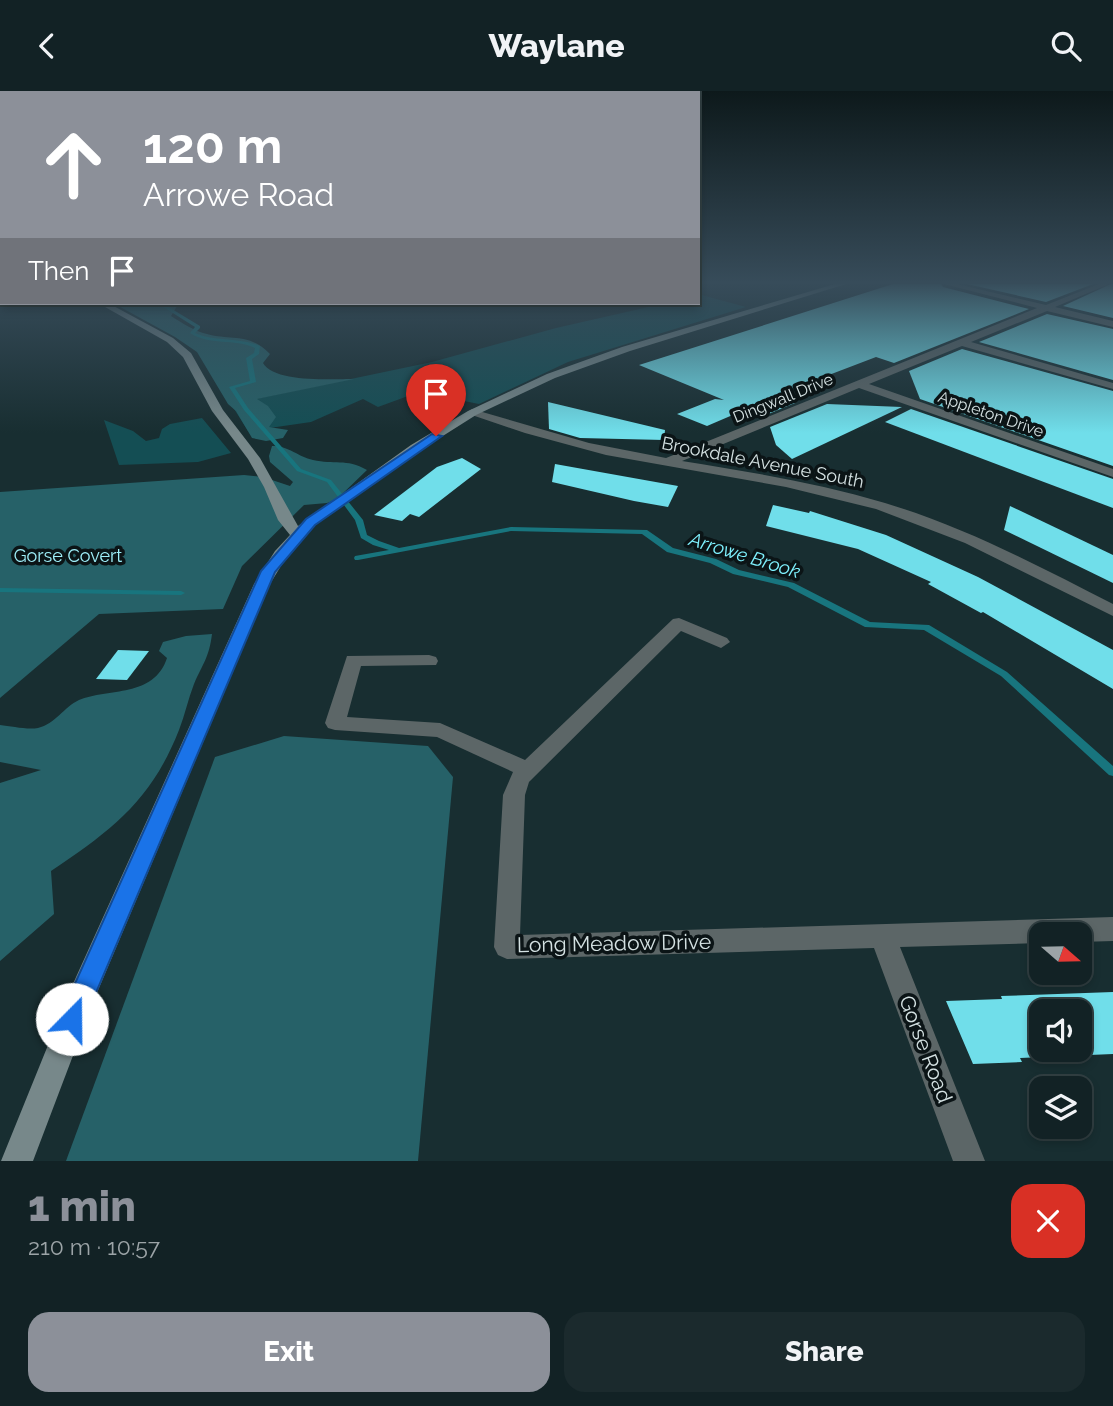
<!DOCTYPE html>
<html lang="en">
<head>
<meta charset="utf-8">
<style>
	body { margin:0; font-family:Raleway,sans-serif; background:#1b2a2d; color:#f1f3f6; height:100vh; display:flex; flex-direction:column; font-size:26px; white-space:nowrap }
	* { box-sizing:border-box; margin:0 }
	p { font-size:23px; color:#9ca4a7 }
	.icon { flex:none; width:38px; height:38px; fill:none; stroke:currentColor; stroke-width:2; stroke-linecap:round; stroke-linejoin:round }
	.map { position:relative; height:1070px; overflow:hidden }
	.details { display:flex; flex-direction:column; background:#122225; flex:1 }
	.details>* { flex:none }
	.guide { position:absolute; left:0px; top:0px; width:700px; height:214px; box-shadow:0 4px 10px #0003,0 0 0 2px #313f42; background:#8c9099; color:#fff; overflow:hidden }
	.needle { width:46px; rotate:110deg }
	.fabs { position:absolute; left:1029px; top:831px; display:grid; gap:14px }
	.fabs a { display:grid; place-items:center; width:63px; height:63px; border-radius:14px; background:#122225; box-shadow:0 4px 10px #0003,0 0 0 2px #313f42; font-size:35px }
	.pin { position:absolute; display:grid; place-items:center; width:60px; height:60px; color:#fff; margin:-72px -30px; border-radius:50% 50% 50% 0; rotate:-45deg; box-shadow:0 0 7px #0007 }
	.pin .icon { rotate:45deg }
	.me { position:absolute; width:77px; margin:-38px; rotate:22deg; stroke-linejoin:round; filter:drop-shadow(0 0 5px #0008) }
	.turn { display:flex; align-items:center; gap:24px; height:147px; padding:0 28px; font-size:32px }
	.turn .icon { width:91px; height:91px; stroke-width:2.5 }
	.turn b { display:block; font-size:49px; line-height:60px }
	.then { display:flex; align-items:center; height:66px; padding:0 28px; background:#0003; gap:14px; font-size:26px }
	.round { display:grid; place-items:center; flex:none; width:74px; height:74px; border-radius:21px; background:#1b2a2d }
	.overview { display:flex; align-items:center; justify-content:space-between; height:119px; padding:0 28px }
	h1 { font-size:42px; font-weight:800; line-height:52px; color:#8c9099 }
	.primary-button { display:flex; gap:14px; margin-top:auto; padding:14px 28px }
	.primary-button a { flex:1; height:80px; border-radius:21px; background:#8c9099; color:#fff; font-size:28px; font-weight:800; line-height:80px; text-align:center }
	.primary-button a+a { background:#1b2a2d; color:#f1f3f6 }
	header { display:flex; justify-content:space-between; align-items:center; height:91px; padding:0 28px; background:#122225; font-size:32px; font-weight:800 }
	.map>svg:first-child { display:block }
	.green { fill:#144e54 }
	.forest { fill:#266168 }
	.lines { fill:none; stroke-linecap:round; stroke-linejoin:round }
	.stream { fill:#18757e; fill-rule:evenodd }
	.building { fill:#70deea; fill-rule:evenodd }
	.street { fill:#5c6667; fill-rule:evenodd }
	.secondary { fill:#77888a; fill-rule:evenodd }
	.route { fill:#1a73e8; stroke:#114b97; stroke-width:2 }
	.labels { text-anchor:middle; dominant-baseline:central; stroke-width:7; stroke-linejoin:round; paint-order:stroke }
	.far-street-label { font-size:16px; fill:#d4e1e2; stroke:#0b1416 }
	.street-label { font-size:18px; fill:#d4e1e2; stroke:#0b1416 }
	.park-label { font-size:18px; fill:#9eeef8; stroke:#0b1416 }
	.water-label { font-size:19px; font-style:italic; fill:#7ff2ff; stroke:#0b1416 }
	.near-street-label { font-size:21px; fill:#d4e1e2; stroke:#0b1416 }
</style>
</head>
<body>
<header><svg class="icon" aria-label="back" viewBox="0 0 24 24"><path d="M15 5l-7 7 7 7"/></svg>Waylane<svg class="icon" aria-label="search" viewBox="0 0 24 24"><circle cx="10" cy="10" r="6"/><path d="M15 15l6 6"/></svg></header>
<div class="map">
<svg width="1113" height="1070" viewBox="0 0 1113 1070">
	<rect width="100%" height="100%" fill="#182e31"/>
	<g class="green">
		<polygon points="698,203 746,216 568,271 479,313 419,301 378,316 363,308 311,331 248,340 231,313 432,271 556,237 666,212 698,212"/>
		<polygon points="202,327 231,362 198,371 119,374 104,329 133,340 146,350 159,347 162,338 170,333"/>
	</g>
	<g class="forest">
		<path d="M 113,212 L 179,212 L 171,225 C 182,232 194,240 207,243 C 233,250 248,241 270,263 L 263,272 C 274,292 333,288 354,288 L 257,308 L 268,315 L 276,326 L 269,336 L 288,339 L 283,347 L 266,350 L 252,347 L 236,320 L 228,313 L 197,261 L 175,246 Z"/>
		<path d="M 272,355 C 290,355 298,366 313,369 C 334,374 346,367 367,379 L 336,409 L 327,412 L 304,414 L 242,475 L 223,518 L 99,523 L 0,607 L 0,401 L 244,384 L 263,386 L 290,395 L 293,391 L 270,371 L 269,365 Z"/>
		<path d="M 212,543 C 209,567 203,572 194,593 C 188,608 185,624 179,639 C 151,710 112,739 51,780 L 54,823 L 0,870 L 0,692 L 41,679 L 0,671 L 0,634 C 11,635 27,639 38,637 C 55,633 64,616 79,609 C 108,597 154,607 167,567 L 159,560 L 163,551 L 186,545 Z"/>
		<polygon points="284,645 428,655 453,686 418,1070 66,1070 215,666"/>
	</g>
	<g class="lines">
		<g class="stream">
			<path d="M 157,212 L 162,212 L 200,235 L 200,237 L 195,242 C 216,251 239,246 260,255 L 259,263 L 252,268 L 256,291 L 235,297 L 248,317 L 301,378 L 331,389 L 363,429 L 367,444 L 379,450 L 399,457 L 511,436 L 647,439 L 673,457 L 716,468 L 739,479 L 794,492 L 870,531 L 929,534 L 1007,581 L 1113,675 L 1113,685 L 1109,684 L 1001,585 L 924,539 L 865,536 L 788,496 L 733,483 L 710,472 L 667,461 L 642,443 L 511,440 L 358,469 L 355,469 L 354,467 L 355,465 L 389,459 L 373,454 L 361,447 L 355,429 L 327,391 L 297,380 L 244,319 L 229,296 L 250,290 L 246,267 L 254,262 L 255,257 C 234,247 210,255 190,242 L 195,236 Z"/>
			<polygon points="0,497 181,500 185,502 181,504 0,501"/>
		</g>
	</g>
	<g class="building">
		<polygon points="893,193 941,193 943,196 1029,218 894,272 876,266 761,310 795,312 766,324 763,311 707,335 677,323 715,308 724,309 639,274"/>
		<polygon points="967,193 1093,193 1046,211"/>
		<polygon points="1111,193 1113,193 1113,227 1063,215"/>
		<polygon points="1047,223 1113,238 1113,289 979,251"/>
		<polygon points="962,258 1113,300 1113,375 920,308 909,280"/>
		<polygon points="548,311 665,339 664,349 580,347 549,338"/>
		<polygon points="827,313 902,316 792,368 776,354 770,336"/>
		<polygon points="911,318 1113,388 1113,417 885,331"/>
		<polygon points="462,367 481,378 419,426 410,423 402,430 374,424 437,376"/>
		<polygon points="555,373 678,395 668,416 634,410 552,391"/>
		<polygon points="773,414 809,422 810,420 886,444 978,486 1028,513 1113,559 1113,598 983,521 981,522 928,493 931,491 858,458 766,435"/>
		<polygon points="1010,415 1113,464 1113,492 1004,439"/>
		<polygon points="118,559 149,560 127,589 96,588"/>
		<path d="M 1113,901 L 1113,963 L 1020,967 L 1022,971 L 973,973 L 946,910 L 1002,908 L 1001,905 ZM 1041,920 L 1080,920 L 1080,959 L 1041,959 Z"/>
	</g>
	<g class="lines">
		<g class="street">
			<path d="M 944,193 L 957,193 L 1046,214 L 1099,193 L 1109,193 L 1055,216 L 1113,230 L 1113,236 L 1047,220 L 971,251 L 1113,292 L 1113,298 L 962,255 L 869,293 L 1113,378 L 1113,386 L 859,297 L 682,370 C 750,381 819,392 885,412 C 965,436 1039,475 1113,513 L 1113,525 L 965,452 L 876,418 L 786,396 L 606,364 L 525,342 L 466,322 L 472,318 L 589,352 L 666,367 L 1037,217 Z"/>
			<polygon points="679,527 727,547 730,551 721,557 681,540 529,691 525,704 520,844 1113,826 1113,850 1080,851 1080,844 1041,844 1041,852 900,856 985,1070 953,1070 874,857 507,868 498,864 494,856 503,704 513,681 437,646 335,639 328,637 325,632 347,565 429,564 436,566 438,570 436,574 361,575 347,626 440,632 525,669 673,528"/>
		</g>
		<polygon class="secondary" points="835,193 846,193 630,260 555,287 476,324 419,360 315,434 287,465 270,493 96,904 33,1070 1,1070 72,895 254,493 275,460 290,444 278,429 264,396 248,368 212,320 183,266 167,251 98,212 108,212 173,247 191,262 223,319 260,367 298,435 411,354 468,320 547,283 622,256"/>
	</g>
	<linearGradient id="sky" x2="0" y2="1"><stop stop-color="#0d191b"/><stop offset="0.56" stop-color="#374c5a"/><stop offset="1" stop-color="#374c5a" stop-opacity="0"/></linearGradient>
	<rect width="1113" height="342" fill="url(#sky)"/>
	<polygon class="route" points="432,343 442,345 315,434 275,481 81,937 72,941 63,937 60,928 63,919 261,480 306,428"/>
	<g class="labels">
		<g class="far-street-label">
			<text transform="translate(783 307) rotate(-22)">Dingwall Drive</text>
			<text transform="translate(991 323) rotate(19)">Appleton Drive</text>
		</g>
		<g class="street-label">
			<text transform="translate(763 371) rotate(11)">Brookdale Avenue South</text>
		</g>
		<g class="park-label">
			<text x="68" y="464">Gorse Covert</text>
		</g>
		<g class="water-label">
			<text transform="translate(745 464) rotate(17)">Arrowe Brook</text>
		</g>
		<g class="near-street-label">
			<text transform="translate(614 852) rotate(-1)">Long Meadow Drive</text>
			<text transform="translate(926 958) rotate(69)">Gorse Road</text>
		</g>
	</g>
</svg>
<div class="fabs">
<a><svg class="needle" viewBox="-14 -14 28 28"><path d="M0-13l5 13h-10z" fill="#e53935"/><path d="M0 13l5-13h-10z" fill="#9ca4a7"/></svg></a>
<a><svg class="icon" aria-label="sound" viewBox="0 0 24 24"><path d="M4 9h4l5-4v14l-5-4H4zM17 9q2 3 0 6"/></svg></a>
<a><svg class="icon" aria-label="layers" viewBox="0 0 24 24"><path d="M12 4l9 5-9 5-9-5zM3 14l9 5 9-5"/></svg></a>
</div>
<div class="pin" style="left:436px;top:345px;background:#d93025"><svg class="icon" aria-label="arrive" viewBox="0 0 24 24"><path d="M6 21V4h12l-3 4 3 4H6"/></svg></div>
<svg class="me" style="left:72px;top:928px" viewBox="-20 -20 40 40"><circle r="19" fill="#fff"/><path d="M0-13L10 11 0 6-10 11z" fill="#1a73e8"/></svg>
<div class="guide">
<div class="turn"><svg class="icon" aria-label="ahead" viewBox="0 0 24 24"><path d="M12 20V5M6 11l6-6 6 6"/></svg><div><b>120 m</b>Arrowe Road</div></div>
<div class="then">Then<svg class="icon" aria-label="arrive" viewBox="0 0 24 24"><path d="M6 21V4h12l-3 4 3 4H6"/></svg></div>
</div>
</div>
<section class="details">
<div class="overview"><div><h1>1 min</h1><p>210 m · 10:57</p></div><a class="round" style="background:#d93025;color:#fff"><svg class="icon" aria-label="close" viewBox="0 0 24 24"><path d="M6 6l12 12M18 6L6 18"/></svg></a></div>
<div class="primary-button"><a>Exit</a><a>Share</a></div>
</section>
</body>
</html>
